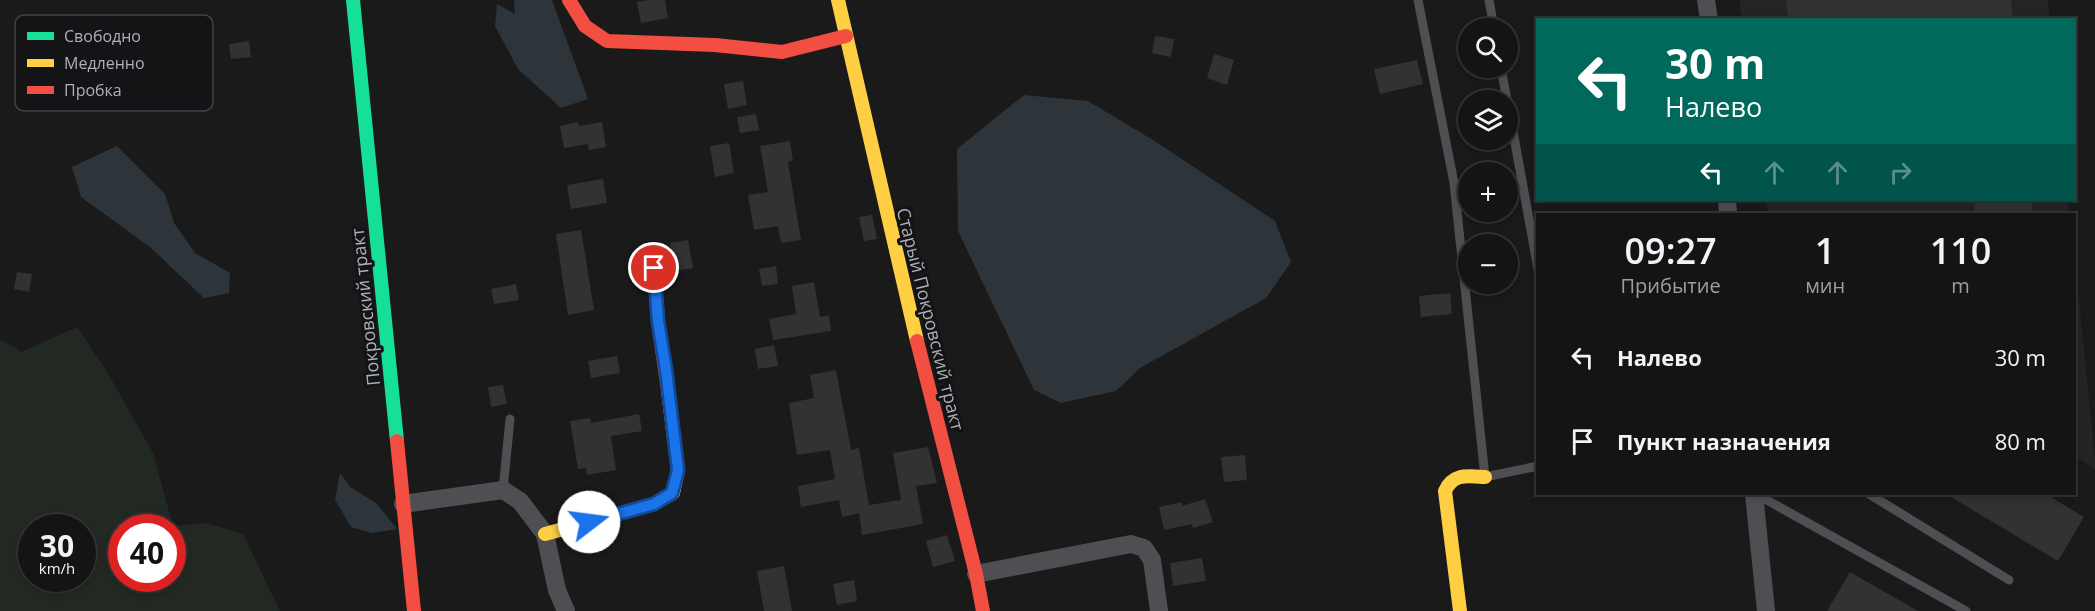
<!DOCTYPE html>
<html lang="ru">
<head>
<meta charset="utf-8">
<style>
	body { margin:0; font-family:"Open Sans",sans-serif; background:#212122; color:#f1f3f6; height:100vh; display:flex; flex-direction:column; font-size:22px; white-space:nowrap }
	* { box-sizing:border-box; margin:0 }
	p { font-size:20px; color:#9d9ea0 }
	.icon { flex:none; width:33px; height:33px; fill:none; stroke:currentColor; stroke-width:2; stroke-linecap:round; stroke-linejoin:round }
	.map { position:relative; flex:1; overflow:hidden }
	.details { position:absolute; left:1536px; top:213px; width:540px; height:282px; display:flex; flex-direction:column; background:#141414; border-radius:0px; box-shadow:0 3px 9px #0003,0 0 0 2px #333334 }
	.details>* { flex:none }
	.guide { position:absolute; left:1536px; top:18px; width:540px; height:183px; border-radius:0px; box-shadow:0 3px 9px #0003,0 0 0 2px #333334; background:#00695c; color:#fff; overflow:hidden }
	.controls { position:absolute; left:1458px; top:18px; display:grid; gap:12px }
	.controls a { display:grid; place-items:center; width:60px; height:60px; border-radius:50%; background:#141414; box-shadow:0 3px 9px #0003,0 0 0 2px #333334; font-size:30px }
	.speed { position:absolute; left:18px; top:514px; display:flex; gap:12px; font-size:30px; font-weight:700; text-align:center }
	.speed>* { display:grid; place-content:center; width:78px; height:78px; border-radius:50%; background:#141414; box-shadow:0 3px 9px #0003,0 0 0 2px #333334; line-height:1 }
	.speed small { font-size:15px; font-weight:400 }
	.speed .limit { border:9px solid #d22; background:#fff; color:#111 }
	.pin { position:absolute; display:grid; place-items:center; width:51px; height:51px; color:#fff; margin:-26px; border:3px solid #fff; border-radius:50%; box-shadow:0 2px 6px #0007 }
	.me { position:absolute; width:66px; margin:-33px; rotate:75deg; stroke-linejoin:round; filter:drop-shadow(0 0 4px #0008) }
	.turn { display:flex; align-items:center; gap:21px; height:126px; padding:0 30px; font-size:27px }
	.turn .icon { width:78px; height:78px; stroke-width:2.5 }
	.turn b { display:block; font-size:42px; line-height:51px }
	.lanes { display:flex; align-items:center; height:57px; padding:0 30px; background:#0003; justify-content:center; gap:30px; direction:ltr }
	.lanes .off { opacity:.35 }
	.eta { display:flex; justify-content:space-evenly; align-items:center; height:102px; text-align:center }
	.eta b { font-size:36px; font-weight:600; line-height:42px }
	ul { padding:0; list-style:none }
	li { display:flex; align-items:center; gap:18px; height:84px; padding:0 30px }
	li div { flex:1 }
	li b { display:block; font-size:22px }
	li em { font-style:normal }
	.map>svg:first-child { display:block }
	.built { fill:#242425 }
	.green { fill:#222822; fill-rule:evenodd }
	.water { fill:#2d353b }
	.building { fill:#313232 }
	.lines { fill:none; stroke-linecap:round; stroke-linejoin:round }
	.lane { stroke:#4e4f52; stroke-width:9 }
	.street { stroke:#4e4f52; stroke-width:18 }
	.fast { stroke:#16e098; stroke-width:14 }
	.slow { stroke:#ffcf43; stroke-width:14 }
	.jam { stroke:#f24e42; stroke-width:14 }
	.route-casing { stroke:#114b97; stroke-width:15 }
	.route { stroke:#1a73e8; stroke-width:10 }
	.labels { text-anchor:middle; dominant-baseline:central; stroke-width:6; stroke-linejoin:round; paint-order:stroke }
	.street-label { font-size:18px; fill:#acb1b9; stroke:#141416 }
	.key { fill:#141416; stroke:#424347; stroke-width:1.5 }
	.key-label { font-size:16px; fill:#acb1b9 }
</style>
</head>
<body>
<div class="map">
<svg width="2095" height="611" viewBox="0 0 2095 611">
	<rect width="100%" height="100%" fill="#1a1a1a"/>
	<g class="built">
		<polygon points="1739,0 2048,0 2050,19 1742,19"/>
		<polygon points="1766,200 2068,200 2070,214 1768,214"/>
		<polygon points="2075,260 2095,461 2095,469 2075,456"/>
	</g>
	<path class="green" d="M 77,327 L 109,375 L 153,453 L 173,526 L 207,523 L 243,534 L 280,611 L 0,611 L 0,339 L 21,352 ZM 32,528 L 82,528 L 82,579 L 32,579 ZM 122,528 L 172,528 L 172,579 L 122,579 Z"/>
	<g class="water">
		<polygon points="514,0 552,0 588,99 561,108 518,69 495,26 497,4 515,14"/>
		<polygon points="1024,95 1088,101 1153,140 1275,221 1291,262 1266,298 1140,368 1116,391 1061,403 1034,390 958,231 957,149"/>
		<polygon points="117,146 165,194 174,223 195,253 230,273 229,293 204,298 151,248 81,197 72,167"/>
		<polygon points="340,473 350,487 376,503 397,529 372,533 351,527 335,500"/>
	</g>
	<g class="building">
		<polygon points="650,0 665,0 668,18 641,23 637,2"/>
		<polygon points="1786,0 2011,0 2013,20 1788,20"/>
		<polygon points="1155,36 1174,39 1171,57 1152,53"/>
		<polygon points="249,41 251,57 231,59 229,44"/>
		<polygon points="1214,54 1234,60 1227,85 1207,78"/>
		<polygon points="1417,60 1423,84 1380,94 1374,69"/>
		<polygon points="743,81 747,105 728,109 724,84"/>
		<polygon points="756,114 759,130 740,133 737,117"/>
		<polygon points="578,122 579,126 602,122 606,147 589,150 588,144 564,148 560,126"/>
		<polygon points="790,141 793,161 788,162 801,240 781,243 778,226 754,230 748,195 768,192 760,146"/>
		<polygon points="729,143 734,173 715,177 710,146"/>
		<polygon points="603,179 607,203 571,209 567,185"/>
		<polygon points="1974,200 2031,200 2033,214 1975,214"/>
		<polygon points="872,215 877,239 864,241 859,217"/>
		<polygon points="581,230 594,310 568,315 556,234"/>
		<polygon points="688,240 693,268 675,271 670,243"/>
		<polygon points="776,266 778,284 762,286 759,269"/>
		<polygon points="17,272 32,274 29,292 14,289"/>
		<polygon points="814,282 820,317 829,315 831,331 773,340 769,319 796,314 792,286"/>
		<polygon points="516,284 519,300 494,304 491,289"/>
		<polygon points="1450,293 1452,314 1421,317 1419,296"/>
		<polygon points="774,345 778,366 758,369 755,349"/>
		<polygon points="617,356 620,373 591,378 588,361"/>
		<polygon points="836,370 851,450 859,448 869,505 901,500 893,453 928,447 937,483 916,486 923,524 862,535 859,513 842,517 839,500 801,507 798,486 835,479 830,450 797,455 789,403 814,398 810,375"/>
		<polygon points="503,385 507,404 491,407 488,387"/>
		<polygon points="639,414 642,431 611,436 616,470 587,475 586,468 578,469 570,421 590,418 591,423"/>
		<polygon points="1245,455 1247,480 1224,482 1221,457"/>
		<polygon points="1946,494 2046,494 2084,517 2058,561"/>
		<polygon points="1205,499 1213,522 1193,528 1192,524 1164,530 1159,507 1182,502 1182,506"/>
		<polygon points="947,535 955,561 933,567 926,541"/>
		<polygon points="1202,558 1206,581 1173,586 1170,563"/>
		<polygon points="784,566 792,611 764,611 757,571"/>
		<polygon points="1850,572 1918,611 1827,611"/>
		<polygon points="854,580 857,601 837,605 833,584"/>
	</g>
	<g class="lines">
		<g class="lane">
			<polyline points="1418,0 1454,183 1485,477 1538,466"/>
			<polyline points="1489,0 1494,28"/>
			<polyline points="1501,68 1507,100"/>
			<polyline points="1508,104 1538,269"/>
			<polyline points="503,490 510,419"/>
			<polyline points="1756,494 1966,611"/>
			<polyline points="1869,494 2009,580"/>
		</g>
		<g class="street">
			<polyline points="1706,0 1709,20"/>
			<polyline points="1727,200 1728,214"/>
			<polyline points="1754,494 1766,611"/>
			<polyline points="403,504 503,490 520,501 545,534 557,590 566,611"/>
			<polyline points="976,574 1131,544 1144,548 1152,560 1159,611"/>
		</g>
		<polyline class="fast" points="353,0 397,441"/>
		<g class="slow">
			<polyline points="838,0 917,341"/>
			<polyline points="545,534 654,504 673,493 678,470 668,390"/>
			<path d="M 1460,611 L 1445,491 C 1453,473 1467,476 1485,477"/>
		</g>
		<g class="jam">
			<polyline points="569,0 585,26 607,41 715,45 782,52 846,36"/>
			<polyline points="654,268 658,321 668,390"/>
			<polyline points="917,341 976,574 983,611"/>
			<polyline points="397,441 414,611"/>
		</g>
	</g>
	<g class="lines">
		<defs>
			<polyline id="route" points="589,522 654,504 672,493 678,470 666,370 658,321 654,268"/>
		</defs>
		<use href="#route" class="route-casing"/>
		<use href="#route" class="route"/>
	</g>
	<g class="labels">
		<g class="street-label">
			<text transform="translate(365 307) rotate(-96)">Покровский тракт</text>
			<text transform="translate(931 319) rotate(76)">Старый Покровский тракт</text>
		</g>
	</g>
	<rect x="15" y="15" width="198" height="96" rx="9" class="key"/>
	<rect x="27" y="32" width="27" height="8" fill="#16e098"/>
	<rect x="27" y="59" width="27" height="8" fill="#ffcf43"/>
	<rect x="27" y="86" width="27" height="8" fill="#f24e42"/>
	<g class="key-label">
		<text x="64" y="42">Свободно</text>
		<text x="64" y="69">Медленно</text>
		<text x="64" y="96">Пробка</text>
	</g>
</svg>
<div class="controls">
<a><svg class="icon" aria-label="search" viewBox="0 0 24 24"><circle cx="10" cy="10" r="6"/><path d="M15 15l6 6"/></svg></a>
<a><svg class="icon" aria-label="layers" viewBox="0 0 24 24"><path d="M12 4l9 5-9 5-9-5zM3 14l9 5 9-5"/></svg></a>
<a>+</a>
<a>−</a>
</div>
<div class="speed"><div>30<small>km/h</small></div><div class="limit">40</div></div>
<div class="pin" style="left:654px;top:268px;background:#d93025"><svg class="icon" aria-label="arrive" viewBox="0 0 24 24"><path d="M6 21V4h12l-3 4 3 4H6"/></svg></div>
<svg class="me" style="left:589px;top:522px" viewBox="-20 -20 40 40"><circle r="19" fill="#fff"/><path d="M0-13L10 11 0 6-10 11z" fill="#1a73e8"/></svg>
<div class="guide">
<div class="turn"><svg class="icon" aria-label="left" viewBox="0 0 24 24"><path d="M17 20v-9H6M10 6l-5 5 5 5"/></svg><div><b>30 m</b>Налево</div></div>
<div class="lanes"><svg class="icon" aria-label="left" viewBox="0 0 24 24"><path d="M17 20v-9H6M10 6l-5 5 5 5"/></svg><svg class="icon off" aria-label="ahead" viewBox="0 0 24 24"><path d="M12 20V5M6 11l6-6 6 6"/></svg><svg class="icon off" aria-label="ahead" viewBox="0 0 24 24"><path d="M12 20V5M6 11l6-6 6 6"/></svg><svg class="icon off" aria-label="right" viewBox="0 0 24 24"><path d="M7 20v-9h11M14 6l5 5-5 5"/></svg></div>
</div>
<section class="details">
<div class="eta">
<div><b>09:27</b><p>Прибытие</p></div>
<div><b>1</b><p>мин</p></div>
<div><b>110</b><p>m</p></div>
</div>
<ul>
<li><svg class="icon" aria-label="left" viewBox="0 0 24 24"><path d="M17 20v-9H6M10 6l-5 5 5 5"/></svg><div><b>Налево</b></div><em>30 m</em></li>
<li><svg class="icon" aria-label="arrive" viewBox="0 0 24 24"><path d="M6 21V4h12l-3 4 3 4H6"/></svg><div><b>Пункт назначения</b></div><em>80 m</em></li>
</ul>
</section>
</div>
</body>
</html>
